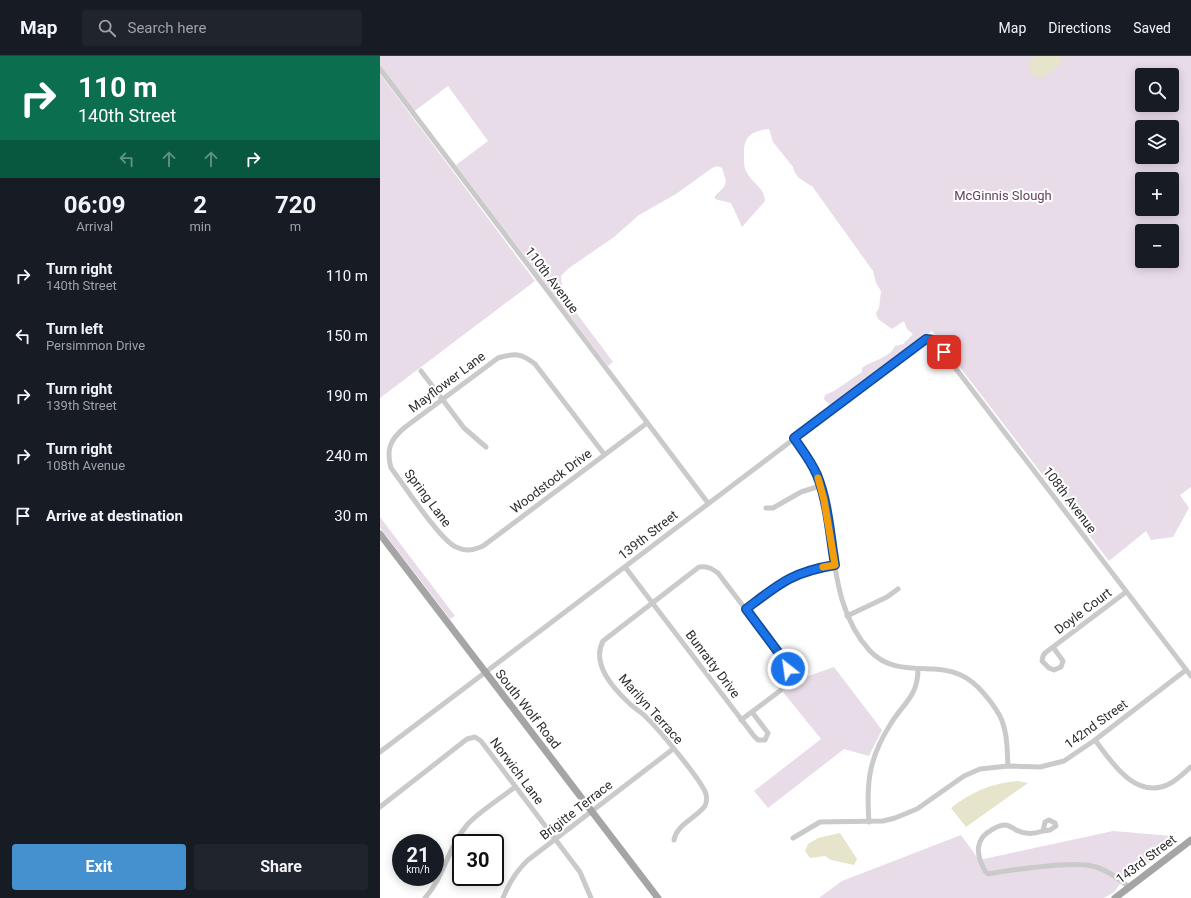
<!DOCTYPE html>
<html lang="en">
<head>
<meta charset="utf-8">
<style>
	body { margin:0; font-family:Roboto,sans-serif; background:#20242c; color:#f1f3f6; height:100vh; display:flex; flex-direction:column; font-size:15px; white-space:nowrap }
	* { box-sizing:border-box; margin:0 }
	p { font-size:13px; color:#9ea1a6 }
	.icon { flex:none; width:22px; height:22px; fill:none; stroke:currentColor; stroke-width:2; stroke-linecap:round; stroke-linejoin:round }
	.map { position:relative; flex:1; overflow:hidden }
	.sheet { display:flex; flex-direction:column; background:#171b24; width:380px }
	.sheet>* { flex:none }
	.banner { background:#0b6e4f; color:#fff; overflow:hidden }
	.buttons { position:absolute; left:755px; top:12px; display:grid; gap:8px }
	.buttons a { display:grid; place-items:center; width:44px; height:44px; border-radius:4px; background:#171b24; box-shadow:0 2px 10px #0003; font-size:20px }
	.speed { position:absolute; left:12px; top:778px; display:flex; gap:8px; font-size:20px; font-weight:700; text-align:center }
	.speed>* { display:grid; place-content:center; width:52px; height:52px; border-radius:50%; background:#171b24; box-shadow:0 2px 10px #0003; line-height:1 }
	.speed small { font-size:10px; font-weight:400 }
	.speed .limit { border:2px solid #111; border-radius:6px; background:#fff; color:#111 }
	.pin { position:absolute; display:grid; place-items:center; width:34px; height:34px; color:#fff; margin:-17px; border-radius:8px; box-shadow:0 2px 6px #0006 }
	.me { position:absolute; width:44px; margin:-22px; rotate:330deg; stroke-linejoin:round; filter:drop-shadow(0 0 3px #0008) }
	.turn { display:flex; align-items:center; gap:14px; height:84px; padding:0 12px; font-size:18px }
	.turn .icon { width:52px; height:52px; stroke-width:2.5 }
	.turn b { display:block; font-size:28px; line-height:34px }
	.lanes { display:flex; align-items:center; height:38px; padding:0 12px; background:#0003; justify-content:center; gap:20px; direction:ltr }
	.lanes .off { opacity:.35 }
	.eta { display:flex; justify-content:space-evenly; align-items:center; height:68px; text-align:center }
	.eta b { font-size:24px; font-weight:700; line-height:28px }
	.button { display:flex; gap:8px; margin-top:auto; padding:8px 12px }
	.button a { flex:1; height:46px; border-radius:4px; background:#4590ce; color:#fff; font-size:16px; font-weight:700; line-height:46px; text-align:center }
	.button a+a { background:#20242c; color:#f1f3f6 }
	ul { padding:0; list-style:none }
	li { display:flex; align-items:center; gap:12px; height:60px; padding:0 12px }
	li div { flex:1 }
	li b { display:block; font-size:15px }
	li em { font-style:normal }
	header { display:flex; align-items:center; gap:24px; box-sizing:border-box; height:56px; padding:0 20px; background:#171b24; border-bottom:1px solid #363941 }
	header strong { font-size:19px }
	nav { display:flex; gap:22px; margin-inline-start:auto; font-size:14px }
	.search { width:280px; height:36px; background:#20242c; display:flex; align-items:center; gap:10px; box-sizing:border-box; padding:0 14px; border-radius:4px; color:#9ea1a6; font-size:15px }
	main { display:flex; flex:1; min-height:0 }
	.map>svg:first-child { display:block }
	.green { fill:#e8dce9; fill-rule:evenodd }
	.water { fill:#e6e4ca }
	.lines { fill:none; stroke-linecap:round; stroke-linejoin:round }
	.minor { stroke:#cacaca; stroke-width:5 }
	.major { stroke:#a5a5a5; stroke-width:7 }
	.route-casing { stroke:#114b97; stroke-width:10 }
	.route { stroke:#1a73e8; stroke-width:7 }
	.slow { stroke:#f59e0b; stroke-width:7 }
	.labels { text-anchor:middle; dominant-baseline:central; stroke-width:4; stroke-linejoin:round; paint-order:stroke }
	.park-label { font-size:13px; fill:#624060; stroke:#fff }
	.street-label { font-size:13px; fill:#2d2d2d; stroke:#fff }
</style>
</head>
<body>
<header>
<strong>Map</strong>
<div class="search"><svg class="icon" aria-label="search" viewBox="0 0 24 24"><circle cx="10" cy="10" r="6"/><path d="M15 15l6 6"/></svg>Search here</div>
<nav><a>Map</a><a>Directions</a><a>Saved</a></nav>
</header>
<main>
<section class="sheet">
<div class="banner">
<div class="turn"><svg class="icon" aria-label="right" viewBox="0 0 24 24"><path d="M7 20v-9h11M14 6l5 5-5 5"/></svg><div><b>110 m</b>140th Street</div></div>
<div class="lanes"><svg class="icon off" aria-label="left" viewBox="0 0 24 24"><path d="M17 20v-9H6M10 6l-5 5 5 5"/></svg><svg class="icon off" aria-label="ahead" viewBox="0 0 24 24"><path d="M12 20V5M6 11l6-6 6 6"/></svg><svg class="icon off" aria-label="ahead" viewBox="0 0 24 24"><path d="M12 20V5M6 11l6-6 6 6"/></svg><svg class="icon" aria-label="right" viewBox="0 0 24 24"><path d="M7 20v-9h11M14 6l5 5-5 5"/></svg></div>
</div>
<div class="eta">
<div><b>06:09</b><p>Arrival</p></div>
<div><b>2</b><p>min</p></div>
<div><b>720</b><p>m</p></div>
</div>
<ul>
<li><svg class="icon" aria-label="right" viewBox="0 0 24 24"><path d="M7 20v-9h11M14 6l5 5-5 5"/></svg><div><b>Turn right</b><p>140th Street</p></div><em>110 m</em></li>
<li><svg class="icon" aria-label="left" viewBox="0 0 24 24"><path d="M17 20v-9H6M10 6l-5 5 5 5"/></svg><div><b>Turn left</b><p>Persimmon Drive</p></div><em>150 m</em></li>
<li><svg class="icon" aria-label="right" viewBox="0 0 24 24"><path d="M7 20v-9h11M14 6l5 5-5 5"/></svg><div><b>Turn right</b><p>139th Street</p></div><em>190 m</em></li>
<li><svg class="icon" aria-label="right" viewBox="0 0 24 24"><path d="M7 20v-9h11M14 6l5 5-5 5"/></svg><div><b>Turn right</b><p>108th Avenue</p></div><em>240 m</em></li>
<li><svg class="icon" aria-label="arrive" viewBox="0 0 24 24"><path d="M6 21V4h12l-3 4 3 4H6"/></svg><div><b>Arrive at destination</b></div><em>30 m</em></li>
</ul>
<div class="button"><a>Exit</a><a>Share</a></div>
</section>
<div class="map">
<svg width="811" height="842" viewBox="0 0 811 842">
	<rect width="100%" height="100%" fill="#fff"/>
	<g class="green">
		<path d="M 0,0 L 811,0 L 811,431 L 800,439 L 809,452 L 793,481 L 771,484 L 766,475 L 729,505 L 552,275 L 450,349 L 444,343 L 445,339 L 454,335 L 482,316 L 482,312 C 492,304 509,303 515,290 L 523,288 L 533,278 L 527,273 L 524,265 L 512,273 L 498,263 L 496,257 L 499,252 L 501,235 L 496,227 L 493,215 L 432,130 C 424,126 414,120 413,111 L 393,86 L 389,73 C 369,75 363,82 364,101 C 364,106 364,112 367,117 C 373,128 384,131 385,145 L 362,171 L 351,147 L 335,143 L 335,140 L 344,131 L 346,125 L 342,112 L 337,110 L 332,112 L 296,138 L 259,159 L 234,181 L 189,212 L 181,220 L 183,239 L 233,306 L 228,310 L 76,109 L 108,85 L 68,30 L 32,57 L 0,12 ZM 762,19 L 792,19 L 792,49 L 762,49 ZM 762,71 L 792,71 L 792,101 L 762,101 ZM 762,123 L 792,123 L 792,153 L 762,153 ZM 762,175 L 792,175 L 792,205 L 762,205 Z"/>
		<polygon points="0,18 155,225 0,342"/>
		<polygon points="0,461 75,560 70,563 8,482 0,472"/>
		<polygon points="454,611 502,674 489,700 464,693 388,752 374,735 441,683 403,636 411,623 417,624"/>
		<polygon points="733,775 792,780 792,790 740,828 734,836 724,842 439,842 462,825 581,779 599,804"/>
	</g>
	<g class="water">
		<polygon points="654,0 682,0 680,8 663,21 654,20 649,13 650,6"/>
		<path d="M 638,725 L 648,727 L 586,771 L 571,752 C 591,736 612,727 638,725 Z"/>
		<polygon points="460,777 477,803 474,809 451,804 445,800 430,802 425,795 428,788 438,782"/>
	</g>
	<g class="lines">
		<g class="minor">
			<polyline points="0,13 328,447"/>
			<polyline points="41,315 84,372 106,391"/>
			<path d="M 414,382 C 422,395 432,406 437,421 C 458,478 446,547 490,595 C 508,614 531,612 555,613 C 581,615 594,624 610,645 C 615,652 621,659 623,668 C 628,681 627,696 628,710"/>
			<path d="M 224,398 L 155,308 C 141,297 135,297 118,302 L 24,372 C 10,384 6,394 11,412 C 24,429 60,484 76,491 C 86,496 94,494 103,490 L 267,367"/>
			<polyline points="386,452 393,452 421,436 440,430"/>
			<polyline points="245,511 374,680 378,684 385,684 388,677 372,656"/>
			<polyline points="366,553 403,525 418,517 455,509"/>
			<polyline points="467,560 507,541 518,533"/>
			<polyline points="673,591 683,605 681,611 674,614 669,612 662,605 663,600 665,597 746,536"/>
			<path d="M 715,684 C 732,707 757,746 791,727 C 798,723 805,716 811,711"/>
			<polyline points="0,696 542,286 551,282 554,284 811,620"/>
			<polyline points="0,751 87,683 95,681 101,685 200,816 211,842"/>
			<path d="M 489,766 C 486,727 489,702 510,669 C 523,647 538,641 538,613"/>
			<path d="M 663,775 L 670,774 L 676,770 L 675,767 L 669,764 L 665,766 L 663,775 C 654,778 645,779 636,774 C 633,772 628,769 625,769 C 620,769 617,771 613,773 C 594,783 596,798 605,815 L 608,818 C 631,814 691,805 712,810 C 726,813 738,822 749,831"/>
			<polyline points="413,782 440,766 503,765 515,762 537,753 584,720 600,713 628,710 660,711 684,705 715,684 806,614"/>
			<path d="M 294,784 C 297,768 316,762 325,750 C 327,746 327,743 326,738 C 322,725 280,675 268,663 C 263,657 255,653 249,647 C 233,632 211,608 223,585 L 319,511 C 327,510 331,512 338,517 L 401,600 C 409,612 411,622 401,634 L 361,664"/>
			<polyline points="50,821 57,825"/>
			<path d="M 45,842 C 64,821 68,791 87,769 C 97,757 121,742 135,731"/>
			<path d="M 123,842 C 129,827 136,815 148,804 L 293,693"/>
		</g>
		<g class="major">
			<polyline points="0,478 278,842"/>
			<polyline points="735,842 811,784"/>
		</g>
	</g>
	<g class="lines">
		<defs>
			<path id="route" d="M 408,613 L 401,600 L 366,553 C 399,528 412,516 455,509 C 450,479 448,446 437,419 C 431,405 422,394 414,382 L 546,283 L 554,284 L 564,296"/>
		</defs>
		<use href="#route" class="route-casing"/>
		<use href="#route" class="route"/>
		<polyline class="slow" points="438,422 444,444 455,509 443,511"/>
	</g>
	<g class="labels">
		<g class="park-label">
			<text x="623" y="139">McGinnis Slough</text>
		</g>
		<g class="street-label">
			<text transform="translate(172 224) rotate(53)">110th Avenue</text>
			<text transform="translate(67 326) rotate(-37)">Mayflower Lane</text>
			<text transform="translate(171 425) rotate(-37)">Woodstock Drive</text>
			<text transform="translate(48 442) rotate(53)">Spring Lane</text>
			<text transform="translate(690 444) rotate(53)">108th Avenue</text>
			<text transform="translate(268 479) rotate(-38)">139th Street</text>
			<text transform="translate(703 555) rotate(-37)">Doyle Court</text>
			<text transform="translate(333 608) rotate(53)">Bunratty Drive</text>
			<text transform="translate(148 653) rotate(52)">South Wolf Road</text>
			<text transform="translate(271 653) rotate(48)">Marilyn Terrace</text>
			<text transform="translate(716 668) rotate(-36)">142nd Street</text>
			<text transform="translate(137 715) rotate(53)">Norwich Lane</text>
			<text transform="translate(196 754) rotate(-38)">Brigitte Terrace</text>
			<text transform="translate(766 803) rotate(-37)">143rd Street</text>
		</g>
	</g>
</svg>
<div class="buttons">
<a><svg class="icon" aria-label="search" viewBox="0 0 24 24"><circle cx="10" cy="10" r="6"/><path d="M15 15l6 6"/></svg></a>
<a><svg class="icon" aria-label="layers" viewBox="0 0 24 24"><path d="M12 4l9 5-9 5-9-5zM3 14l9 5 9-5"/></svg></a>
<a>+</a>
<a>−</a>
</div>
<div class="speed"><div>21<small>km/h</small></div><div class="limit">30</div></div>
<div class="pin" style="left:564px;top:296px;background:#d93025"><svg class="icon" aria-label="arrive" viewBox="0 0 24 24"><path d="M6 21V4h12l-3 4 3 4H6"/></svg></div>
<svg class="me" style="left:408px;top:613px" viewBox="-20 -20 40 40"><circle r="17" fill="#1a73e8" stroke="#fff" stroke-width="3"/><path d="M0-11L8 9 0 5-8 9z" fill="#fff"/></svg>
</div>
</main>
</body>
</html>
